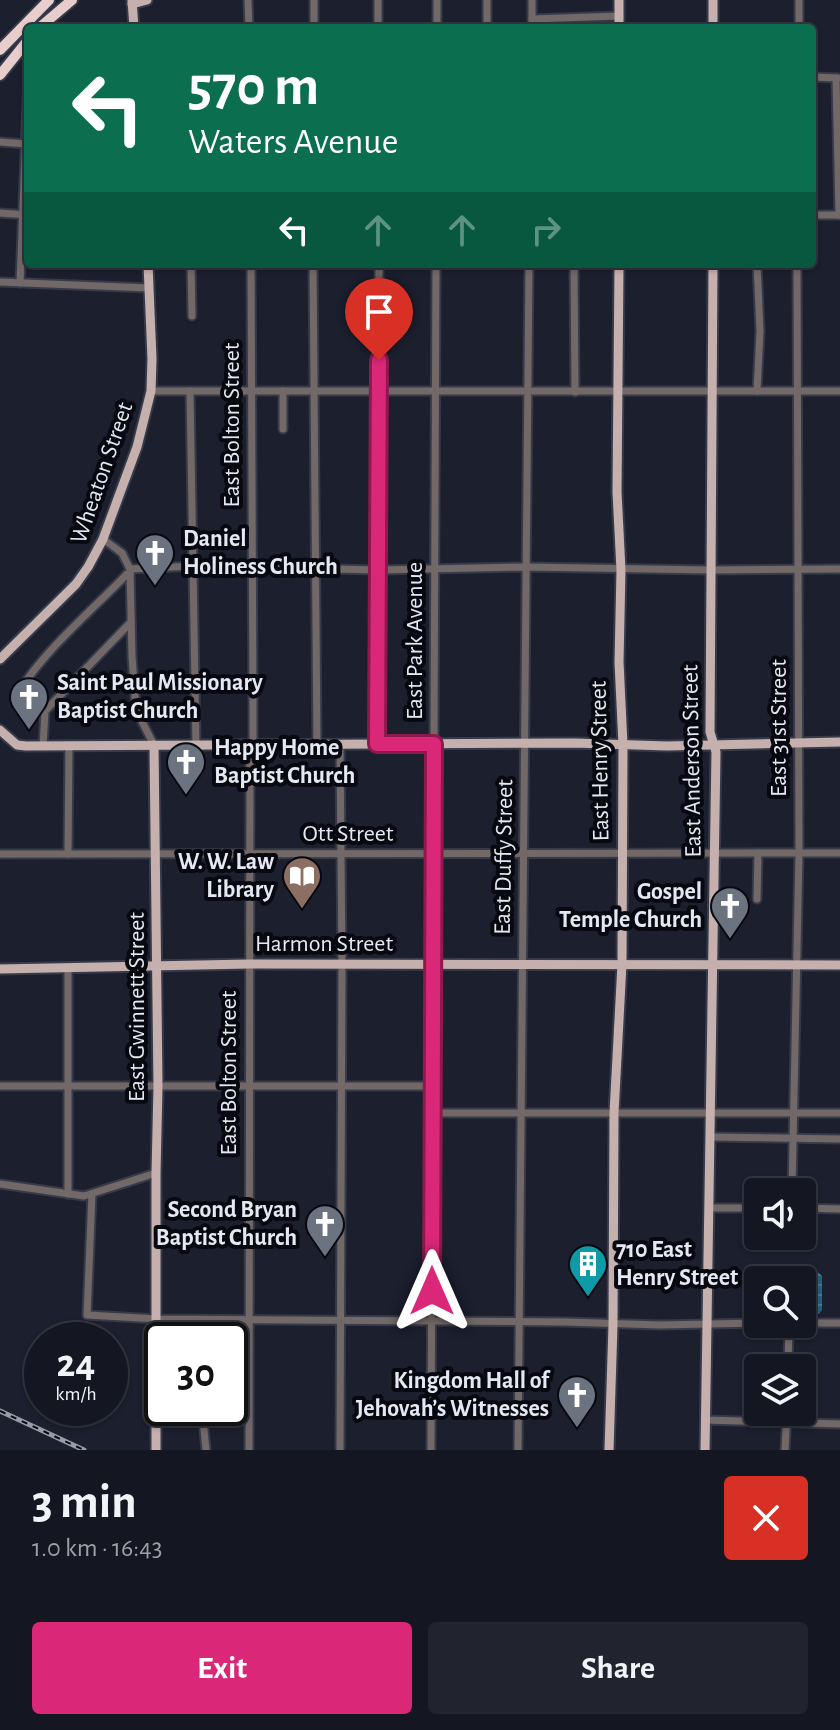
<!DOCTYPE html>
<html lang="en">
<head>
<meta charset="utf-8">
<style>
	body { margin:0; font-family:"Alegreya Sans",sans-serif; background:#21242f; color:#f1f3f6; height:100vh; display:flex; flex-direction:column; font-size:30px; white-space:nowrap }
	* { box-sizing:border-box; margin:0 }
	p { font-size:26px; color:#9d9fa5 }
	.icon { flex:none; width:44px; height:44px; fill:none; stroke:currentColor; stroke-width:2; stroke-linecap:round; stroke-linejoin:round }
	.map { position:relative; height:1450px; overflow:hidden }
	.drawer { display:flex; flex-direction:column; background:#141722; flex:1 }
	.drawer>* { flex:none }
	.hud { position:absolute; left:24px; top:24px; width:792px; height:244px; border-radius:8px; box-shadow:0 2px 6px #0004,0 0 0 2px #333640; background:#0b6e4f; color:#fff; overflow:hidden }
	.buttons { position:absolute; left:744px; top:1178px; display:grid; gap:16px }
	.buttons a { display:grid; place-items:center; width:72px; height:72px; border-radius:8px; background:#141722; box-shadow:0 2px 6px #0004,0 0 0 2px #333640; font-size:40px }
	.speed { position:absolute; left:24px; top:1322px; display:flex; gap:16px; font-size:40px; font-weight:700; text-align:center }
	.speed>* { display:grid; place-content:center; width:104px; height:104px; border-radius:50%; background:#141722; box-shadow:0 2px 6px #0004,0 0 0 2px #333640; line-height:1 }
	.speed small { font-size:20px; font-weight:400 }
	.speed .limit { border:4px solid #111; border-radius:12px; background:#fff; color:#111 }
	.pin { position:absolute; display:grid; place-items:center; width:68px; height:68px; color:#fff; margin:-82px -34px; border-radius:50% 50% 50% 0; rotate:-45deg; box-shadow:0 0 8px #0007 }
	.pin .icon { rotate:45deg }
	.me { position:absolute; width:88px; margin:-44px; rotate:0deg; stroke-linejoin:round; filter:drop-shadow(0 0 6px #0008) }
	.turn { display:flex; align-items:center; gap:28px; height:168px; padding:0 32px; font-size:36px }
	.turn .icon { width:104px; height:104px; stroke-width:2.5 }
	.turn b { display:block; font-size:56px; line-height:68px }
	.lanes { display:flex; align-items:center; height:76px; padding:0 32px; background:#0003; justify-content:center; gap:40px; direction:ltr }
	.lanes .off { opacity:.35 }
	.round { display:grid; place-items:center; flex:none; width:84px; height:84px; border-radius:8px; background:#21242f }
	.summary { display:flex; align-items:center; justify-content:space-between; height:136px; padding:0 32px }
	h1 { font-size:48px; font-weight:600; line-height:60px }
	.button { display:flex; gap:16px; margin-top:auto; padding:16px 32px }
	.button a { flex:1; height:92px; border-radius:8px; background:#db2777; color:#fff; font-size:32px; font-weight:600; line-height:92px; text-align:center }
	.button a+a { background:#21242f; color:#f1f3f6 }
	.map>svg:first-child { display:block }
	.water { fill:url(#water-rules) }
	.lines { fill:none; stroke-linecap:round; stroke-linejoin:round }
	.minor-casing { stroke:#373b49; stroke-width:11 }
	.major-casing { stroke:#373b49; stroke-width:13 }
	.highway-casing { stroke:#373b49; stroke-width:14 }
	.minor { stroke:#726867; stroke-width:7 }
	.major { stroke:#c5b0ae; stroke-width:9 }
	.highway { stroke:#e7cdcb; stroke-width:10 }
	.rail-casing { stroke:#989ca8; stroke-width:5 }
	.rail { stroke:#080910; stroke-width:2; stroke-dasharray:6; stroke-linecap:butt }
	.route-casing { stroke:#8e194d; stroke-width:20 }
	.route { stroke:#db2777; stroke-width:14 }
	.labels { text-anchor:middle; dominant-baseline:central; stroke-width:8; stroke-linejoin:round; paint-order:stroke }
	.street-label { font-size:24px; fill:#e5e8f2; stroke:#080910 }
	.poi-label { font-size:24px; font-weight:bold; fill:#e5e8f2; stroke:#080910; text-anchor:start }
</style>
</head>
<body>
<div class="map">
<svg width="840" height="1450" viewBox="0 0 840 1450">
	<defs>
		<pattern id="water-rules" width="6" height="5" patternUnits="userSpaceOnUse" patternTransform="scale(2)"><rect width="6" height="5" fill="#24627e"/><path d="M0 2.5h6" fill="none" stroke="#447891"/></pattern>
	</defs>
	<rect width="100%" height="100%" fill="#1b1f2e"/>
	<polygon class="water" points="818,1272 822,1276 822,1310 819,1314 813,1314 808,1309 811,1282"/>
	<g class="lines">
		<defs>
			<g id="minor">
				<polyline points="248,0 249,28"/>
				<polyline points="314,0 314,28"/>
				<polyline points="378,0 378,28"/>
				<polyline points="532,19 619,16"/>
				<polyline points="437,28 437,0"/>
				<polyline points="487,28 487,0"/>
				<polyline points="532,28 532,0"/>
				<polyline points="799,28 799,0"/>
				<polyline points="812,77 838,78"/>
				<polyline points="836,78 839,215"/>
				<polyline points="0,142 26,144"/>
				<polyline points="0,213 28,215"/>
				<polyline points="812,215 840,215"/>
				<polyline points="191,264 192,316"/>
				<polyline points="313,264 317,745"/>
				<polyline points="574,264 575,392"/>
				<polyline points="0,282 149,288"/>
				<polyline points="20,283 28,77"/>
				<polyline points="151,391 840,391"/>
				<polyline points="190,391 196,746"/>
				<polyline points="283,391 283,429"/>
				<polyline points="757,391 760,331 757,264"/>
				<polyline points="103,539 122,553 130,569 132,657 136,710 154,745"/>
				<polyline points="130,569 194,566 379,570 526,567 710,570 840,569"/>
				<path d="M 45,711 L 19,709 L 15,700 C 33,660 95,608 127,574 L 130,573"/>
				<polyline points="377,744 379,264"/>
				<polyline points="43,746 45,711 131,622"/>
				<polyline points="0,854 840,853"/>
				<polyline points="68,854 69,746"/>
				<polyline points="757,899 758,853"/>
				<polyline points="68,968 68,1194"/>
				<polyline points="0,1086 433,1086"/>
				<polyline points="432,1113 840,1113"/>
				<polyline points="710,1137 840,1139"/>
				<polyline points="0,1184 84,1196 156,1173"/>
				<polyline points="792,1192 799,853 797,264"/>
				<polyline points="92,1194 87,1315 158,1319 566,1322 660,1325 758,1323"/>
				<polyline points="709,1208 758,1208"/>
				<polyline points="802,1208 840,1209"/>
				<polyline points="802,1323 840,1323"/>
				<polyline points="788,1368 789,1324"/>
				<polyline points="203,1419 206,1450"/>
				<polyline points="705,1420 840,1424"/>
				<polyline points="249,1450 250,752 253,745 253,704 251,264"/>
				<polyline points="340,1450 342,964 340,744"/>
				<polyline points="431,1450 436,264"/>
				<polyline points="518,1450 529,264"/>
				<polyline points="785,1450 787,1412"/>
			</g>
			<g id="major">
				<polyline points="132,0 134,28"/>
				<polyline points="713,0 713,28"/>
				<polyline points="132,4 147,0"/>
				<polyline points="619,28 619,0"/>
				<polyline points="0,659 76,584 88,567 103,539 137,447 151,391 152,359 148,264"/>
				<polyline points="0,730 17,745 26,746 574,743 667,746 840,742"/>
				<polyline points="154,745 158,1087 156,1173 156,1450"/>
				<polyline points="0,969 249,964 840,965"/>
				<polyline points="609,1450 613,1325 614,1113 622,964 623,745 619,662 621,570 617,492 619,264"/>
				<polyline points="705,1450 716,752 710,732 713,264"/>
			</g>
			<g id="highway">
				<polyline points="39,28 72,0"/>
				<polyline points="0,50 49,0"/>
				<polyline points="0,75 28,40"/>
			</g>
		</defs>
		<use href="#minor" class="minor-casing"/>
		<use href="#major" class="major-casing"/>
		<use href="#highway" class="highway-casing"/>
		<use href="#minor" class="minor"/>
		<use href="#major" class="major"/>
		<use href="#highway" class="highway"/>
		<defs>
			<polyline id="rail" points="0,1411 84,1450"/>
		</defs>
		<use href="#rail" class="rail-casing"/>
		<use href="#rail" class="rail"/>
	</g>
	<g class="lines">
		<defs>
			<polyline id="route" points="379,360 377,744 434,744 432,1291"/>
		</defs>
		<use href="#route" class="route-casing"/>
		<use href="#route" class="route"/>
	</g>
	<defs>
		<symbol id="church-pin" viewBox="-11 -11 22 30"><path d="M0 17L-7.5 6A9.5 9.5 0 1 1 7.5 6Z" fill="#6b7280" stroke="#080910"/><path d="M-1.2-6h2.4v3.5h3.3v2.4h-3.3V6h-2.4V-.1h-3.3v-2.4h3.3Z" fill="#fff"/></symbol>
		<symbol id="library-pin" viewBox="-11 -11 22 30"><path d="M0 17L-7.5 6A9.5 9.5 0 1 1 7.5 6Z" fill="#8d6e63" stroke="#080910"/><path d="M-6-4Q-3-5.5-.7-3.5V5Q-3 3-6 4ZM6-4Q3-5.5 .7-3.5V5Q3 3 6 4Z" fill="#fff"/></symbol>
		<symbol id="building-pin" viewBox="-11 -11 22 30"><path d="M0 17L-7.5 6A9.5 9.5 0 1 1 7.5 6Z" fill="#0f9aa8" stroke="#080910"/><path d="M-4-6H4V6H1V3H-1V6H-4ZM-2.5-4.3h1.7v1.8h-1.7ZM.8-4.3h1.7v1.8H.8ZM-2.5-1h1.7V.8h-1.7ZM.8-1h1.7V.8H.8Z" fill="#fff"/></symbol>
	</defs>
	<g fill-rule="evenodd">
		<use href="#church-pin" x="133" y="531" width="44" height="60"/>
		<use href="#church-pin" x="7" y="675" width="44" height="60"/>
		<use href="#church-pin" x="164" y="740" width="44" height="60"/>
		<use href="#library-pin" x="280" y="854" width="44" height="60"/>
		<use href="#church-pin" x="708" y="884" width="44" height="60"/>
		<use href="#church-pin" x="303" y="1202" width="44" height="60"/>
		<use href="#building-pin" x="566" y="1242" width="44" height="60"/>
		<use href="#church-pin" x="555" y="1373" width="44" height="60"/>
	</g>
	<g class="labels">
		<g class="street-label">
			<text transform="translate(232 425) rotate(-90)">East Bolton Street</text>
			<text transform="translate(102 473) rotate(-71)">Wheaton Street</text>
			<text transform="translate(415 641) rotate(-90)">East Park Avenue</text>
			<text transform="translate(779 728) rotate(-90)">East 31st Street</text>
			<text transform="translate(600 761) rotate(-91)">East Henry Street</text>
			<text transform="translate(692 761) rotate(-91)">East Anderson Street</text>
			<text x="348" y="834">Ott Street</text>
			<text transform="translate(504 857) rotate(-89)">East Duffy Street</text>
			<text x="324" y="944">Harmon Street</text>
			<text transform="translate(137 1007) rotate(-90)">East Gwinnett Street</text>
			<text transform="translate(229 1073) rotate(-90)">East Bolton Street</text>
		</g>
		<g class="poi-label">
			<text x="183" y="539">Daniel<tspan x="183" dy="28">Holiness Church</tspan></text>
			<text x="57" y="683">Saint Paul Missionary<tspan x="57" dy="28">Baptist Church</tspan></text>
			<text x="214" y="748">Happy Home<tspan x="214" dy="28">Baptist Church</tspan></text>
			<text x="274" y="862" text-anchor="end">W. W. Law<tspan x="274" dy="28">Library</tspan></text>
			<text x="702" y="892" text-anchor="end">Gospel<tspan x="702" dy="28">Temple Church</tspan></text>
			<text x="297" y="1210" text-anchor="end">Second Bryan<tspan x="297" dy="28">Baptist Church</tspan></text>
			<text x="616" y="1250">710 East<tspan x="616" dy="28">Henry Street</tspan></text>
			<text x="549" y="1381" text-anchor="end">Kingdom Hall of<tspan x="549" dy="28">Jehovah’s Witnesses</tspan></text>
		</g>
	</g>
</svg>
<div class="buttons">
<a><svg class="icon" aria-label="sound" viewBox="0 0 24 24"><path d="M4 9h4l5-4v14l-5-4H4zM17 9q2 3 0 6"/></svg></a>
<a><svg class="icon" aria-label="search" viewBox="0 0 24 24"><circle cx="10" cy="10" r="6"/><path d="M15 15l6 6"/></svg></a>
<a><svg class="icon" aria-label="layers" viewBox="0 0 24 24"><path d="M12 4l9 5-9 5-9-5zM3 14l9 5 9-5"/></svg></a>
</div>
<div class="speed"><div>24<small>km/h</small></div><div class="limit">30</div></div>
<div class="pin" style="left:379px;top:360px;background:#d93025"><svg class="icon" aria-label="arrive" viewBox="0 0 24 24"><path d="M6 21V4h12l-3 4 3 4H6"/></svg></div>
<svg class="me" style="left:432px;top:1291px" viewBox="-20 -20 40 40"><path d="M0-17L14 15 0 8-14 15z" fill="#db2777" stroke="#fff" stroke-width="4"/></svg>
<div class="hud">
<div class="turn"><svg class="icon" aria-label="left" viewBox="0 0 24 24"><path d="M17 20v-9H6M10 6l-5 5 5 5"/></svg><div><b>570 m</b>Waters Avenue</div></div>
<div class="lanes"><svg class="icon" aria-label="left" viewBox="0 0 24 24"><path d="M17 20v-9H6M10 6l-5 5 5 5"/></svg><svg class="icon off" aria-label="ahead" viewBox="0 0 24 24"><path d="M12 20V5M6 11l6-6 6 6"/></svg><svg class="icon off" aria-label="ahead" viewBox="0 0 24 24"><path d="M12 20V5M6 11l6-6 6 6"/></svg><svg class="icon off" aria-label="right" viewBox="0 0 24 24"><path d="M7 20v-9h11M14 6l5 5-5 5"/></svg></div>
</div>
</div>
<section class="drawer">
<div class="summary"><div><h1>3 min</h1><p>1.0 km · 16:43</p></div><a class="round" style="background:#d93025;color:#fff"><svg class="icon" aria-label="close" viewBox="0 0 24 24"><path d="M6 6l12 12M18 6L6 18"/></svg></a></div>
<div class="button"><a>Exit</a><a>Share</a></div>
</section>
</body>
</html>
